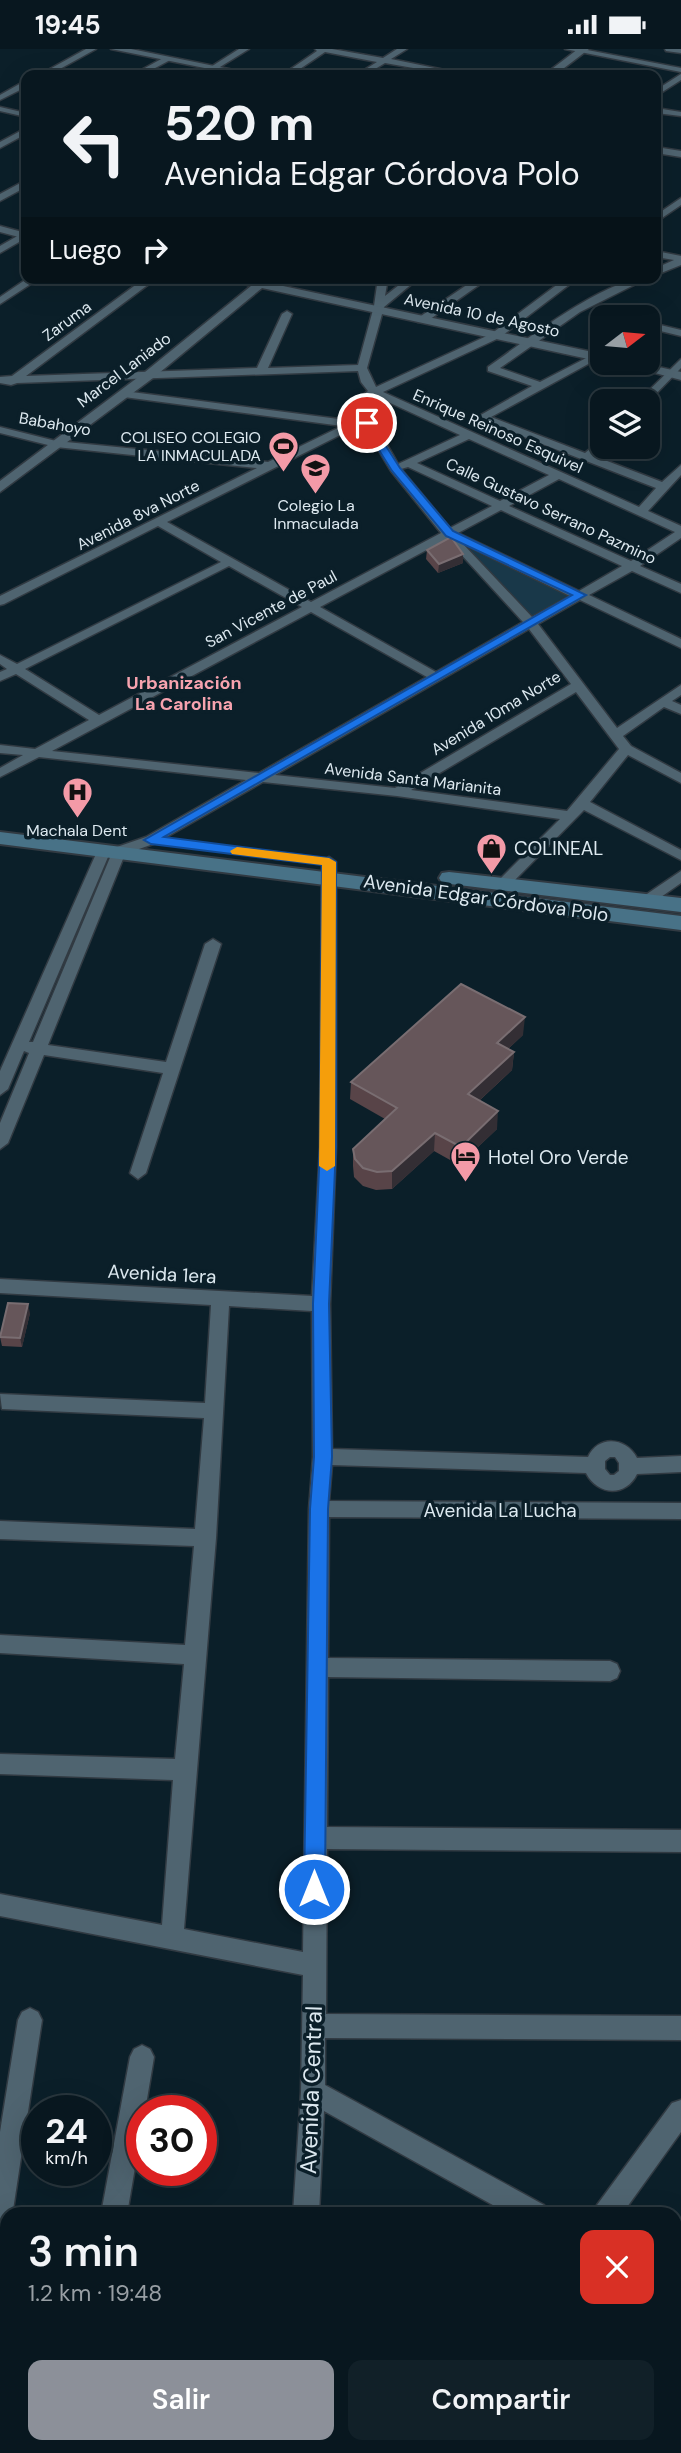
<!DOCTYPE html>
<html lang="es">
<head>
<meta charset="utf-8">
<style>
	body { margin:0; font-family:"DM Sans",sans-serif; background:#112028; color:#f1f3f6; height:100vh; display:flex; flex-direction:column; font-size:26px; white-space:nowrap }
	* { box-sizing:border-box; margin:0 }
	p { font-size:23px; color:#989fa4 }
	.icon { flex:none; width:38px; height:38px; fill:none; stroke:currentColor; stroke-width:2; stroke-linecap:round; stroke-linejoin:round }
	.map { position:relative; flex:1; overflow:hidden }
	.panel { position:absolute; left:0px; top:2158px; width:682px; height:247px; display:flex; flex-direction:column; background:#08171f; border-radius:21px 21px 0 0; box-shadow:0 7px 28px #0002,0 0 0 2px #29363d }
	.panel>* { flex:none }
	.top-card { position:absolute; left:21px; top:21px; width:640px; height:214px; border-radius:14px; box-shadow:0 7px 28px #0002,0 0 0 2px #29363d; background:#08171f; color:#f1f3f6; overflow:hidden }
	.needle { width:46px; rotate:74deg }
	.tools { position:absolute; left:590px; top:256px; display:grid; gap:14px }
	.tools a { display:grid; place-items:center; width:70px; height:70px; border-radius:14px; background:#08171f; box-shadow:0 7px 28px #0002,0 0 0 2px #29363d; font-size:35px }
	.speed { position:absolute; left:21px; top:2046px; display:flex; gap:14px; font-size:35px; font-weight:700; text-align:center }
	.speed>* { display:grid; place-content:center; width:91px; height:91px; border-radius:50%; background:#08171f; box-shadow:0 7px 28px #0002,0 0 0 2px #29363d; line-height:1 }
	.speed small { font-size:18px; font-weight:400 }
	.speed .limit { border:10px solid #d22; background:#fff; color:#111 }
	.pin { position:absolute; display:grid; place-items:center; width:60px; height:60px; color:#fff; margin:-30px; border:4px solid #fff; border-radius:50%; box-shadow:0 2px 7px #0007 }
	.me { position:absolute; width:77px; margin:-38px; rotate:0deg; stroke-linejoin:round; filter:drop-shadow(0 0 5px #0008) }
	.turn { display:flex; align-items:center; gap:24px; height:147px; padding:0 28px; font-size:32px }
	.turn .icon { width:91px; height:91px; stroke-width:2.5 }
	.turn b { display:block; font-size:49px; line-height:60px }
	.then { display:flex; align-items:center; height:66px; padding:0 28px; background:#0003; gap:14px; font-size:26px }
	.round { display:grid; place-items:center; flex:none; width:74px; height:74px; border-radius:14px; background:#112028 }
	.summary { display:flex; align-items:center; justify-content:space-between; height:119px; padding:0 28px }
	h1 { font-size:42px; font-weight:600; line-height:52px }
	.button { display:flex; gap:14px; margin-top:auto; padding:14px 28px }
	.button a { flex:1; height:80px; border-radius:14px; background:#8c9099; color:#fff; font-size:28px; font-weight:600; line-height:80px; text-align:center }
	.button a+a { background:#112028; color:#f1f3f6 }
	.status { display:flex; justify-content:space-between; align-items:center; height:49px; padding:0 35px; background:#08171f; direction:ltr }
	.status svg { height:19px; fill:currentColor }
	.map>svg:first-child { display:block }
	.green { fill:#193849 }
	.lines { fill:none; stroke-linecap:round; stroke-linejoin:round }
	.minor-casing { stroke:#313a42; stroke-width:3 }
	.tertiary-casing { stroke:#313a42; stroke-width:3 }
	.secondary-casing { stroke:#313a42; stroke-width:4 }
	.minor { fill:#4f6470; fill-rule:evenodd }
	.tertiary { fill:#4f6470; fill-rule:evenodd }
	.secondary { fill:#487287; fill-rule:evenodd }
	.wall { fill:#584448 }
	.shaded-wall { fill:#332e34 }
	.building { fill:#66565a; stroke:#796d71; stroke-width:2 }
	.route { fill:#1a73e8; stroke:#114b97; stroke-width:2 }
	.slow { fill:#f59e0b }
	.labels { text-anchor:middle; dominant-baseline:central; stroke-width:7; stroke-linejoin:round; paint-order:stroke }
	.far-street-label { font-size:16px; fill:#dde9f0; stroke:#0b1f29 }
	.far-poi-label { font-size:16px; fill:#dde9f0; stroke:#0b1f29 }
	.far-neighbourhood-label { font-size:18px; font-weight:bold; fill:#f7a3af; stroke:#0b1f29 }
	.poi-label { font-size:19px; fill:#dde9f0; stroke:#0b1f29; text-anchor:start }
	.street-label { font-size:19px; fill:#dde9f0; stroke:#0b1f29 }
	.near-street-label { font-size:23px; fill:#dde9f0; stroke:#0b1f29 }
</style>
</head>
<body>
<div class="status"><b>19:45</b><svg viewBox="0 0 49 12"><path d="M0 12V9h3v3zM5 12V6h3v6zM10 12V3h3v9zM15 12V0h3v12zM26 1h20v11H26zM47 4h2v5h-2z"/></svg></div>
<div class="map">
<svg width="681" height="2404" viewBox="0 0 681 2404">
	<rect width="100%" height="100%" fill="#0b1f29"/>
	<polygon class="green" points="450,487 578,549 528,578"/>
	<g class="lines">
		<defs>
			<g id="minor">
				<polygon points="86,0 96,0 49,26 39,26"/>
				<polygon points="239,0 249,0 207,26 198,26"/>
				<polygon points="315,0 332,0 383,9 397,0 407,0 391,10 469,26 453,26 385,14 365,26 356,26 377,13 325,3 291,26 282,26 317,2"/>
				<polygon points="565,0 582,0 681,19 681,23"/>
				<polygon points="665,0 681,0 681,4 666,2"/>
				<polygon points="165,8 172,10 142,26 132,26"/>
				<polygon points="681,25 681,31 656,47 656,41"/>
				<polygon points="23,33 26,33 26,38 0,51 0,46"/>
				<polygon points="0,58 26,64 26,68 0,62"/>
				<polygon points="656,59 681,63 681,67 656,64"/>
				<polygon points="26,79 26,85 0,99 0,93"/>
				<polygon points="26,131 26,138 0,152 0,145"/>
				<polygon points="681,149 681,156 656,173 656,166"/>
				<polygon points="26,182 26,189 0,204 0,197"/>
				<polygon points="656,202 681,207 681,216 656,226 656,219 674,211 656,208"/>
				<polygon points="28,229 40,229 0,255 0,248"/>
				<path d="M 145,229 L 157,229 L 26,327 L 257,319 L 282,265 L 287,262 L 292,265 L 268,319 L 358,316 L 374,257 L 378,229 L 388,229 L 385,247 L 408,229 L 419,229 L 384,258 L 367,319 L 376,338 L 491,285 L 566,229 L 578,229 L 499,289 L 383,343 L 639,458 L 656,439 L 483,372 L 475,375 L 470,372 L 532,337 L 488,322 L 488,318 C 525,292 605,229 648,229 L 580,263 L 500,319 L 540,333 L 592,306 L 601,308 L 491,368 L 585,404 L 602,390 L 604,397 L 594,407 L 662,433 L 681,416 L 681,426 L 648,462 L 681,477 L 681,489 L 640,517 L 681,535 L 681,544 L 632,522 L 589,546 L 681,590 L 681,599 L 580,551 L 538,575 L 617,679 L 681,636 L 681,646 L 672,652 L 681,656 L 681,665 L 664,658 L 623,687 L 631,697 L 681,724 L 681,734 L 628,706 L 590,753 L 681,801 L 681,811 L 584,761 L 510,836 L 500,836 L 498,833 L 500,830 L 560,770 L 397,747 L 263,733 L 156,794 L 125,805 L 48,996 L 166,1013 L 205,895 L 213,890 L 221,895 L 146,1124 L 138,1130 L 130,1124 L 163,1024 L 44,1006 L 8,1094 L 0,1100 L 0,1074 L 29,1004 L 24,1002 L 8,1040 L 0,1046 L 0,1022 L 99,798 L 104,797 L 111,801 L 29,993 L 33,993 L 114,799 L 146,788 L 246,731 L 39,708 L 0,728 L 0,719 L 23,706 L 0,704 L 0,696 L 35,700 L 89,671 L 16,625 L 0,632 L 0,623 L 7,620 L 0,615 L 0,606 L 17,615 L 221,513 L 158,477 L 4,555 L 0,556 L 0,547 L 257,419 L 56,398 L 0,384 L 0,378 L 56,392 L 268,413 L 342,377 L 124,348 L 119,345 L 124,342 L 354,372 L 360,371 L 353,354 L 368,342 L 361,333 L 358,322 L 17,334 L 11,336 L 0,334 L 0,328 L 12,327 ZM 375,347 L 460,386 L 398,415 L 364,355 ZM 364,377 L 391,422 L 441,484 L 311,553 L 167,473 L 356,378 ZM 469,390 L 549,426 L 500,452 L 417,414 ZM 408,418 L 492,457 L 450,479 L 401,420 ZM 559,430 L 675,483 L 631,512 L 509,457 ZM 501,461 L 622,517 L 579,542 L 458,484 ZM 447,490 L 523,573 L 436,623 L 320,558 ZM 463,495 L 570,547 L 532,568 ZM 229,517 L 302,558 L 99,666 L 25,620 ZM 311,563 L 427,628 L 259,724 L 52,702 ZM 529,580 L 571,635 L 395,739 L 275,726 ZM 576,643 L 619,700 L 567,762 L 411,741 Z"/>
				<polygon points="477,229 489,229 426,273 418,273 418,269"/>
				<polygon points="648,273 681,281 681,287 648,279"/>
				<polygon points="681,310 681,319 648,353 638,352"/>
				<path d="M 329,808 L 336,813 L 336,1098 L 330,1255 L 332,1400 L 588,1408 C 598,1386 626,1388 637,1409 L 681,1407 L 681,1423 L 637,1425 C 626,1448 598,1447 586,1424 L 332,1416 L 329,1452 L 681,1454 L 681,1470 L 329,1468 L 328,1609 L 610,1612 L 617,1615 L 620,1622 L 617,1629 L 610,1632 L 328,1628 L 327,1778 L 681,1781 L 681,1803 L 327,1800 L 326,1965 L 681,1967 L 681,1991 L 325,1989 L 325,2036 L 544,2156 L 548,2165 L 509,2165 L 324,2062 L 319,2165 L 293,2165 L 301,2043 L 303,1926 L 0,1867 L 0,1845 L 162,1876 L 173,1731 L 0,1725 L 0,1705 L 175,1710 L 184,1615 L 0,1604 L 0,1586 L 185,1596 L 194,1497 L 0,1490 L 0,1472 L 195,1480 L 204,1369 L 2,1360 L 0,1345 L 205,1354 L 211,1256 L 0,1244 L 0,1230 L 312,1247 L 320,1098 L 322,813 ZM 229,1257 L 312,1262 L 313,1408 L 309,1460 L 303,1903 L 184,1880 L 216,1489 ZM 610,1408 L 615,1408 L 619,1414 L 619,1422 L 614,1426 L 610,1426 L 605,1420 L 605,1412 Z"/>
				<polygon points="681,822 681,834 651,855 641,855 639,852 641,849"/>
				<polygon points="30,1959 38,1963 42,1971 13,2161 11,2165 7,2165 7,2171 0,2174 0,2083 18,1971 22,1963"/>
				<polygon points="142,1996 150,2000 154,2008 145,2062 142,2062 142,2078 127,2165 101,2165 130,2008 134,2000"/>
				<polygon points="681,2051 681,2083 622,2165 593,2165 597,2156 672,2054"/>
				<polygon points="676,2229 681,2231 681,2258 676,2256"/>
				<polygon points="0,2236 7,2238 7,2264 0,2262"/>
				<rect x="676" y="2316" width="5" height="26"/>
				<polygon points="67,2398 94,2398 95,2404 67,2404"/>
				<polygon points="279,2398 306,2398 307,2404 279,2404"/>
				<polygon points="490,2398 517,2398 518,2404 490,2404"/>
			</g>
			<g id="tertiary">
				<polygon points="111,0 131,0 258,26 239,26"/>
				<polygon points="578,0 589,0 555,26 544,26"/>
				<polygon points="656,98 681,102 681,108 656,104"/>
				<polygon points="0,177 26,184 26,190 0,183"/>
				<polygon points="225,229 271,229 269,234 602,305 602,313 262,239 153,329 0,443 0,432 145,323 251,237"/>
				<polygon points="614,313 637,313 681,323 681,331"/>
			</g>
			<g id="secondary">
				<polygon points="0,783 681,867 681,881 0,795"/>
				<polygon points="449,823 681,849 681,863 442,834 439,829 442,824"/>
			</g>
		</defs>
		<use href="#minor" class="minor-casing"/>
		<use href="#tertiary" class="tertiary-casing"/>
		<use href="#secondary" class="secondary-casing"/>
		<use href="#minor" class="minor"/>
		<use href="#tertiary" class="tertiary"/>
		<use href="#secondary" class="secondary"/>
	</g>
	<g class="wall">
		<polygon points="427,501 463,505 463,514 438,524 426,510"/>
		<polygon points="523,986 508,1000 514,1003 512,1021 479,1052 497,1080 459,1116 434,1102 392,1140 376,1141 363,1137 354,1128 353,1117 353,1100 385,1070 350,1050 351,1033"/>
		<polygon points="30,1264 22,1298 2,1297 0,1288"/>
	</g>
	<g class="shaded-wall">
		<polygon points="463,505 463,514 438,524 439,515"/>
		<polygon points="525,968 523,986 495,1012 497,994"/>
		<polygon points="514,1003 512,1021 467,1063 468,1045"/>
		<polygon points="498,1062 497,1080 459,1116 461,1098"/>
		<polygon points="435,1084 434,1102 392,1140 392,1122"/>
		<polygon points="28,1255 30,1264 22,1298 20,1289"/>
	</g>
	<g class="building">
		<polygon points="451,488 463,505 439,515 427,501"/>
		<polygon points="461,935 525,968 497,994 514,1003 468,1045 498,1062 461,1098 435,1084 392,1122 377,1123 363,1119 355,1110 353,1100 397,1059 351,1033"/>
		<polygon points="8,1254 28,1255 20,1289 0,1288"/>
	</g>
	<polygon class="route" points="363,372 370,372 400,419 453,482 586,546 164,788 329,809 336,813 336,1098 329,1255 332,1408 328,1460 325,1840 322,1848 314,1851 307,1848 304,1840 310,1460 314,1408 313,1255 320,1098 322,816 151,795 144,791 572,546 446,487 392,422 362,374"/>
	<polygon class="slow" points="237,798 329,809 336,813 335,1117 327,1122 319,1117 322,816 232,805 230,802"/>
	<defs>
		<symbol id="stadium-pin" viewBox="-11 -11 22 30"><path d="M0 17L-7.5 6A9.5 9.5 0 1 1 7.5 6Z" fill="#f39aa7" stroke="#0b1f29"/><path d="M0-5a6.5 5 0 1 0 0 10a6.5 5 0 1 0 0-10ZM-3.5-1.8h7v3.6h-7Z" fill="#111"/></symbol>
		<symbol id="school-pin" viewBox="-11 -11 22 30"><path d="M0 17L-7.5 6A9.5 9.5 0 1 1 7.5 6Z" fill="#f39aa7" stroke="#0b1f29"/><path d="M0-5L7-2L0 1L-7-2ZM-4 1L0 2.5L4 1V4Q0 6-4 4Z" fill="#111"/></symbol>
		<symbol id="hospital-pin" viewBox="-11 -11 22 30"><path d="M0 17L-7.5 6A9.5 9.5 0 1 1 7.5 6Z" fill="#f39aa7" stroke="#0b1f29"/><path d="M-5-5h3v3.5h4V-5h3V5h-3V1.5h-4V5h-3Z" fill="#111"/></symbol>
		<symbol id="shop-pin" viewBox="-11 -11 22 30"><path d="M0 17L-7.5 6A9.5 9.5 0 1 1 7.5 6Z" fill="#f39aa7" stroke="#0b1f29"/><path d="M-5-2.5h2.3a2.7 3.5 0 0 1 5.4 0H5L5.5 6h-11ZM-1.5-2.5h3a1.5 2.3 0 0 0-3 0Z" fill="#111"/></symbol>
		<symbol id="hotel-pin" viewBox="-11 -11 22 30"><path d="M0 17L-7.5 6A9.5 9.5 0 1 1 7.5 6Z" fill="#f39aa7" stroke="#0b1f29"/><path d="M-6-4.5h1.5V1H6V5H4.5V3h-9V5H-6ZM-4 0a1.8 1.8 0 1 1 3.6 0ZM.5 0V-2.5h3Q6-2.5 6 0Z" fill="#111"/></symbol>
	</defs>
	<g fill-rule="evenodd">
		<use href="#stadium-pin" x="266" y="380" width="35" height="47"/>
		<use href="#school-pin" x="298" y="402" width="35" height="47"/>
		<use href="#hospital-pin" x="60" y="726" width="35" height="47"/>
		<use href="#shop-pin" x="474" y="782" width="35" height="47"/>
		<use href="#hotel-pin" x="448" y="1090" width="35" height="47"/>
	</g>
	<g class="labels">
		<g class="far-street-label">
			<text transform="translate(482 266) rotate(12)">Avenida 10 de Agosto</text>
			<text transform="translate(67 272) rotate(-36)">Zaruma</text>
			<text transform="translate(124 321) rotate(-37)">Marcel Laniado</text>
			<text transform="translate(55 375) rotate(10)">Babahoyo</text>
			<text transform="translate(498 382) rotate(24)">Enrique Reinoso Esquivel</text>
			<text transform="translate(551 462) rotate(25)">Calle Gustavo Serrano Pazmino</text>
			<text transform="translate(138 466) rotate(-27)">Avenida 8va Norte</text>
			<text transform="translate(271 560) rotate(-28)">San Vicente de Paul</text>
			<text transform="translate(496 664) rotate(-31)">Avenida 10ma Norte</text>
			<text transform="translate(413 730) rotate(7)">Avenida Santa Marianita</text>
		</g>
		<g class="far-poi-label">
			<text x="261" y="388" text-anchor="end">COLISEO COLEGIO<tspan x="261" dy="18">LA INMACULADA</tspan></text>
			<text x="316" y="456">Colegio La<tspan x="316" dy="18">Inmaculada</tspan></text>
			<text x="77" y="781">Machala Dent</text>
		</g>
		<g class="far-neighbourhood-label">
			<text x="184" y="634">Urbanización<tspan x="184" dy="21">La Carolina</tspan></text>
		</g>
		<g class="poi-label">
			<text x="514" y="799">COLINEAL</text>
			<text x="488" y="1108">Hotel Oro Verde</text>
		</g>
		<g class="street-label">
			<text transform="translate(486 849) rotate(8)">Avenida Edgar Córdova Polo</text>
			<text transform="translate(162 1225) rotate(3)">Avenida 1era</text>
			<text x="500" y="1461">Avenida La Lucha</text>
		</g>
		<g class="near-street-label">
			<text transform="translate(311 2041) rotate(-88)">Avenida Central</text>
		</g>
	</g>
</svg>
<div class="tools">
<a><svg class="needle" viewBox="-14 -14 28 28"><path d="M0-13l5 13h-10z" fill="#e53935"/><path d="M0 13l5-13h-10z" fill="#989fa4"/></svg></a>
<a><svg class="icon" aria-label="layers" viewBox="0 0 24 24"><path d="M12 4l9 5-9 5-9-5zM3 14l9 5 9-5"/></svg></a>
</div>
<div class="speed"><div>24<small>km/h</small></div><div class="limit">30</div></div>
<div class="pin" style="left:367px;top:374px;background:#d93025"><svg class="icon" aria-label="arrive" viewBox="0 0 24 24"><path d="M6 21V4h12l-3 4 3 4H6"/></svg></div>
<svg class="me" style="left:314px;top:1840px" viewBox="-20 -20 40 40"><circle r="17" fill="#1a73e8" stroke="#fff" stroke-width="3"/><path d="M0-11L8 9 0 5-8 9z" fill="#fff"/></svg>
<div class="top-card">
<div class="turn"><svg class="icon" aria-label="left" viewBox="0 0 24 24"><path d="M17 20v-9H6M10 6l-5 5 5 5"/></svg><div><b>520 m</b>Avenida Edgar Córdova Polo</div></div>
<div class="then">Luego<svg class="icon" aria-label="right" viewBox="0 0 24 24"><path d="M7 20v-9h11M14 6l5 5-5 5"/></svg></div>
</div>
<section class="panel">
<div class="summary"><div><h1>3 min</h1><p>1.2 km · 19:48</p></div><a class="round" style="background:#d93025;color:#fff"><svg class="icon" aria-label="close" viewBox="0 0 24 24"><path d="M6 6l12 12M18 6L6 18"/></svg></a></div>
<div class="button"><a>Salir</a><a>Compartir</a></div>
</section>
</div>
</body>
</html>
